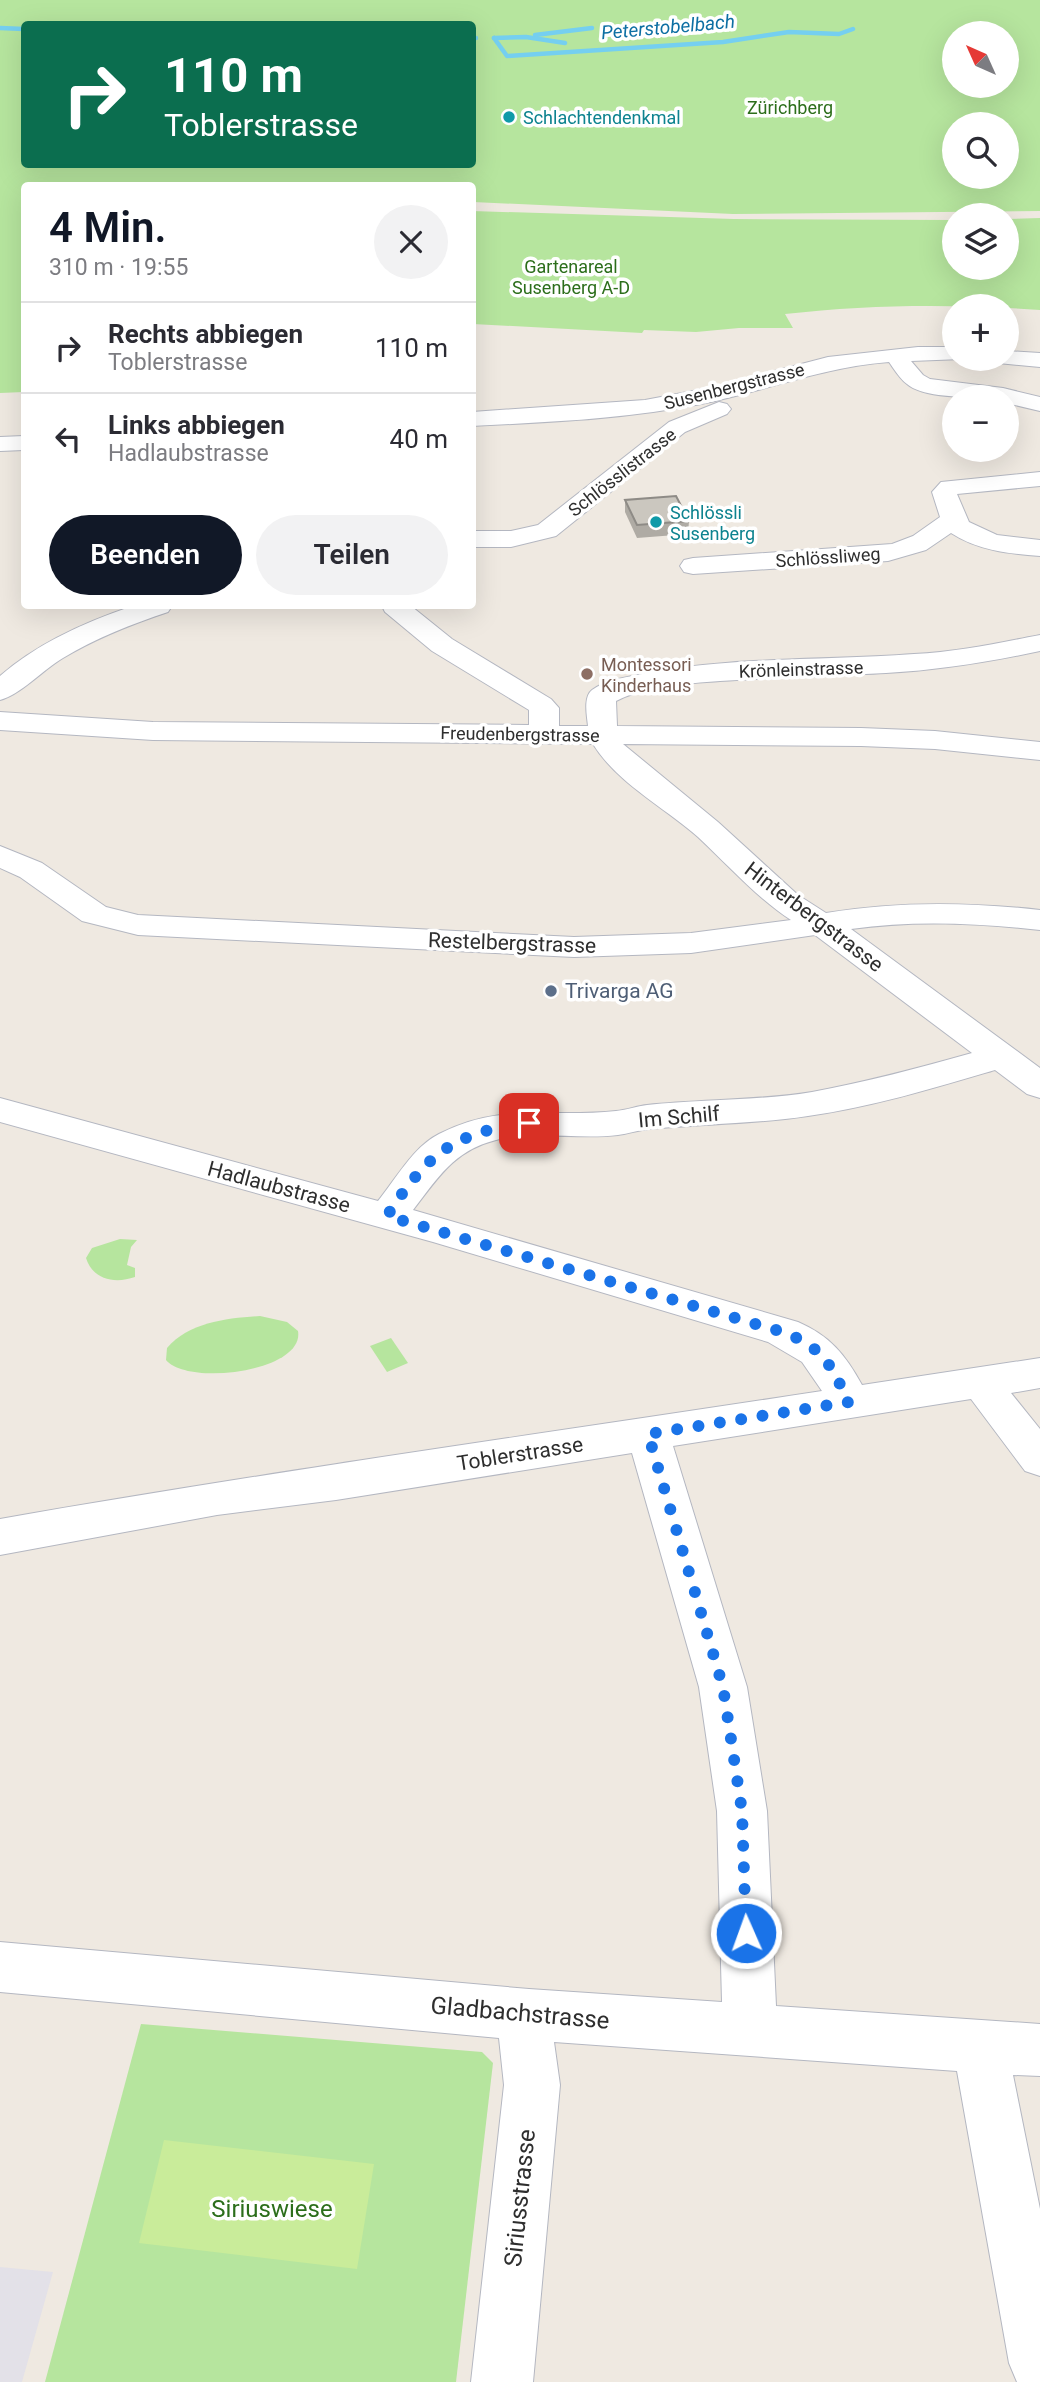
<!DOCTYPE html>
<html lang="de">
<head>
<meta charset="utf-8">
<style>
	body { margin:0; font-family:Roboto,sans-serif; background:#f2f2f3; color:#2b2b33; height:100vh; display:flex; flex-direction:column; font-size:26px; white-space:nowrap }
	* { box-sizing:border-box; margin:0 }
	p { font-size:23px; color:#7c7c81 }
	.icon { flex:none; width:38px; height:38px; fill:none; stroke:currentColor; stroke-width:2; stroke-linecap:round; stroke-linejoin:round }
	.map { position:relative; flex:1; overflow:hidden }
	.sheet { position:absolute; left:21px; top:182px; width:455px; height:427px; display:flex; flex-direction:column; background:#fff; border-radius:7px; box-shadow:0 7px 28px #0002 }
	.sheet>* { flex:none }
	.top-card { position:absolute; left:21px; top:21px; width:455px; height:147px; border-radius:7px; box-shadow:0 7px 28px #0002; background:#0b6e4f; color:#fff; overflow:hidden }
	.needle { width:46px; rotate:315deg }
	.buttons { position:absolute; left:942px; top:21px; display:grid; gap:14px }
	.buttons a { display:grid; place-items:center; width:77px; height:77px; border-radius:50%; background:#fff; box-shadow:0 7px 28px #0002; font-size:35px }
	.pin { position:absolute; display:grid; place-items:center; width:60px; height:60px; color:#fff; margin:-30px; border-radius:14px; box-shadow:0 4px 10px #0006 }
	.me { position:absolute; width:77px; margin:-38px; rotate:358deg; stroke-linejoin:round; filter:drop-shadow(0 0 5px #0008) }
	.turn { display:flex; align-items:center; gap:24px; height:147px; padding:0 28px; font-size:32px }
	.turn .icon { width:91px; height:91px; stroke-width:2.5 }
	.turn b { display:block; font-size:49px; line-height:60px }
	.round { display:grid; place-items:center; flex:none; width:74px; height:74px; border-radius:37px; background:#f2f2f3 }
	.head { display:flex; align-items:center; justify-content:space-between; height:119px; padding:0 28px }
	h1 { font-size:42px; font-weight:600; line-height:52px; color:#111827 }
	.cta { display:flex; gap:14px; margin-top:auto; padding:14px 28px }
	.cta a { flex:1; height:80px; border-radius:42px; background:#111827; color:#fff; font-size:28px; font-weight:600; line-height:80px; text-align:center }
	.cta a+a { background:#f2f2f3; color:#2b2b33 }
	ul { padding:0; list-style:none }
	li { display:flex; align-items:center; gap:21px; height:91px; padding:0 28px; border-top:2px solid #e1e1e2 }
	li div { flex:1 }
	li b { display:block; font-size:26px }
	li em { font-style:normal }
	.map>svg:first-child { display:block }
	.industrial { fill:#e3e1e8 }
	.green { fill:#b6e59e; fill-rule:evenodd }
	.pitch { fill:#c9ec9a }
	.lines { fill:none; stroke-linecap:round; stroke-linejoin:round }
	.stream { stroke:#75cff0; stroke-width:4.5 }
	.minor-casing { stroke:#b4b7c1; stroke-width:2 }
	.minor { fill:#fff; fill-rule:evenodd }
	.wall { fill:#afaba4 }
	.building { fill:#cbc7bf; stroke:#8e8b86; stroke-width:2 }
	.route { stroke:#1a73e8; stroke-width:12; stroke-dasharray:0 21.6 }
	.culture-dot { fill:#0f9aa8; stroke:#fff; stroke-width:2.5 }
	.education-dot { fill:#8d6e63; stroke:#fff; stroke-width:2.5 }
	.service-dot { fill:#5c6f8a; stroke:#fff; stroke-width:2.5 }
	.labels { text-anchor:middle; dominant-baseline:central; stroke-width:7; stroke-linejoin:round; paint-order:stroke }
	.far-park-label { font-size:18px; fill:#2c6e1b; stroke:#fff }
	.far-culture-label { font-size:18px; fill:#0d838f; stroke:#fff; text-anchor:start }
	.far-street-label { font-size:18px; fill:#2e2e2e; stroke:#fff }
	.far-education-label { font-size:18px; fill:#785e54; stroke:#fff; text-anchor:start }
	.far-water-label { font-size:19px; font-style:italic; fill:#0d6fa3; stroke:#fff }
	.street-label { font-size:21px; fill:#2e2e2e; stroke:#fff }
	.service-label { font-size:21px; fill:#4e5e75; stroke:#fff; text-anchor:start }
	.near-street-label { font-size:24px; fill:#2e2e2e; stroke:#fff }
	.near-park-label { font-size:24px; fill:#2c6e1b; stroke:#fff }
</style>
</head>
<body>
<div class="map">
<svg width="1040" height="2382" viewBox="0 0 1040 2382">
	<rect width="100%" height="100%" fill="#efe9e1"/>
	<polygon class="industrial" points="0,2267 53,2272 22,2382 0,2382"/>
	<g class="green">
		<path d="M 0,0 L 1040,0 L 1040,211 L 733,214 L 473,202 L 472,186 L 24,186 L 24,392 L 0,393 ZM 24,24 L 472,24 L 472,164 L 24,164 ZM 954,33 L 1006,33 L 1006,86 L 954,86 ZM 954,124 L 1006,124 L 1006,177 L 954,177 Z"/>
		<path d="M 472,211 L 734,219 L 954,220 L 954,268 L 1006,268 L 1006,219 L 1040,218 L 1040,310 C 957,304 871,304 785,314 L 793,328 L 739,328 L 696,332 L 644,330 L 642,333 L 473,324 Z"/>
		<path d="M 120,1239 L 137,1240 L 131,1247 L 127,1265 L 135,1268 L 135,1277 C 115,1284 93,1280 86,1258 L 92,1248 Z"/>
		<path d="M 260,1316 L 287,1322 L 298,1331 C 305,1371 189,1387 166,1360 L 167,1348 C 189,1322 228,1318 260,1316 Z"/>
		<polygon points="391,1338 408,1363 387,1372 370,1346"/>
		<polygon points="141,2024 482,2052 493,2063 456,2382 45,2382"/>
	</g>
	<polygon class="pitch" points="164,2140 374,2164 357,2269 139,2243"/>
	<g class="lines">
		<g class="stream">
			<polyline points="0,28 24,29"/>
			<polyline points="535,35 592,28"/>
			<polyline points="472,38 476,38"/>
			<polyline points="494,38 507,56 723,42 789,32 839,34 853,29"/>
			<polyline points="494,38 526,37 565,43"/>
		</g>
		<defs>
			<g id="minor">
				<path d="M 918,347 L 954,347 L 954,359 L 962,359 L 911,361 L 923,375 L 930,379 L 1003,388 L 1040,397 L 1040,411 L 1006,403 L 1006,397 C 982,397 925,400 907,384 C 900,379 894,369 889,362 C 822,367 766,391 701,404 C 626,419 549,422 472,426 L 472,412 L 645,400 L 714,387 L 828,357 Z"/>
				<polygon points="1006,351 1040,353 1040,367 998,363 995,359 1006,359"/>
				<polygon points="719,402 727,404 731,409 727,414 685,432 556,536 511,547 472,547 472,531 511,531 538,525 669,422"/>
				<polygon points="24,436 24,450 0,451 0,437"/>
				<path d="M 1040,472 L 1040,486 L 957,494 L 969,522 L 997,535 L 1040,540 L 1040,556 C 1009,554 977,550 951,533 L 926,550 L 888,561 L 693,574 L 684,572 L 680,566 L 684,560 L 693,558 L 892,544 L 913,536 L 940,517 L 932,492 L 941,482 Z"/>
				<path d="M 133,606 L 172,606 L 168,612 C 132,624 96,638 63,658 C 44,669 20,695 0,700 L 0,676 C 38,643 85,622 133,606 Z"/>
				<path d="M 382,606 L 411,606 L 452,639 L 551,699 L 559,708 L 559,726 L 588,726 C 587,716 583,697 592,690 C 604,681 622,678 637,675 C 727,656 822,661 914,654 C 957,652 998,643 1040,635 L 1040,651 C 988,662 939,670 886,673 C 831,676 776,677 720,681 C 685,684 647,685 616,701 L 617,726 L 861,728 L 935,731 L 1040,742 L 1040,760 L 935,749 L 861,746 L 623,744 L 718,822 L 798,895 L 826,913 C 898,901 968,902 1040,910 L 1040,930 C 976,923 914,920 851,929 L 1040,1068 L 1040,1098 L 1027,1094 L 995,1070 C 934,1088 872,1107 808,1116 C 756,1124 702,1124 649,1129 C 638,1130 628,1134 618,1135 C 579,1140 531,1130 496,1140 C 453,1151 438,1178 413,1210 L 798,1322 C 830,1336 845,1354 862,1385 L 1040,1358 L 1040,1388 L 1011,1393 L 1040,1429 L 1040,1476 L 1025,1471 L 971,1399 L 673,1446 L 747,1687 L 767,1811 L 776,2006 L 1040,2024 L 1040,2076 L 1013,2075 L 1040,2209 L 1040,2382 L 1017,2382 L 1009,2363 L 957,2071 L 554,2042 L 560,2085 L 533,2382 L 471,2382 L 504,2085 L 499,2038 L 0,1992 L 0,1942 L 529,1989 L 722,2002 L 717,1811 L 699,1687 L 632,1453 L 336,1500 L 217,1515 L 0,1555 L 0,1519 C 273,1471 548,1433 822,1391 L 802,1362 L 768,1342 L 433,1242 L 0,1122 L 0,1098 L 378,1201 C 396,1179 413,1147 439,1134 C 501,1102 551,1118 616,1111 C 627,1110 637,1106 647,1105 C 702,1099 758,1101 812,1092 C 866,1082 919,1068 972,1053 L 815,935 L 691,953 L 574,957 L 138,935 L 82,921 L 20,877 L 0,868 L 0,846 L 42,863 L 106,907 L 138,915 L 574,937 L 691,933 L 791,920 C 756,897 728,865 698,837 C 664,807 617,783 593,744 L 153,740 L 0,730 L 0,712 L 153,722 L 529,725 L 529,710 L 432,651 L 385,612 Z"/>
			</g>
		</defs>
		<use href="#minor" class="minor-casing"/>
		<use href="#minor" class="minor"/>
	</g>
	<polygon class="wall" points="625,500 689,521 688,534 637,538 625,512"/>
	<polygon class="building" points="676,496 689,521 637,525 625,500"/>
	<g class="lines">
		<path class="route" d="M 529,1123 C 454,1132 428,1153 387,1216 L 783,1332 C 825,1349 829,1363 849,1402 L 648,1434 L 723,1687 L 742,1811 L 746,1933"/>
	</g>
	<g class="culture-dot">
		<circle cx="509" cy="117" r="7"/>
		<circle cx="656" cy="522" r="7"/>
	</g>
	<circle class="education-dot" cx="587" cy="674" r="7"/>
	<circle class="service-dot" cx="551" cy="991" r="7"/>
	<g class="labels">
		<g class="far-park-label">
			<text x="790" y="107">Zürichberg</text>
			<text x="571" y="266">Gartenareal<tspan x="571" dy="21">Susenberg A-D</tspan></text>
		</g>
		<g class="far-culture-label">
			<text x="523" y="117">Schlachtendenkmal</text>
			<text x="670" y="512">Schlössli<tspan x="670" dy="21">Susenberg</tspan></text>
		</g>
		<g class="far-street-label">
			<text transform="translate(734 386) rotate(-14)">Susenbergstrasse</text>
			<text transform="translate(622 472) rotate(-38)">Schlösslistrasse</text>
			<text transform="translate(828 557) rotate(-4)">Schlössliweg</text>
			<text transform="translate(801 669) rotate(-2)">Krönleinstrasse</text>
			<text transform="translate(520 734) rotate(1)">Freudenbergstrasse</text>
		</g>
		<g class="far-education-label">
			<text x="601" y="664">Montessori<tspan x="601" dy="21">Kinderhaus</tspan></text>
		</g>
		<g class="far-water-label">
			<text transform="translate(668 27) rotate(-5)">Peterstobelbach</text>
		</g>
		<g class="street-label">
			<text transform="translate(814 917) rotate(37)">Hinterbergstrasse</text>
			<text transform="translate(512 943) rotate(2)">Restelbergstrasse</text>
			<text transform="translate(679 1117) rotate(-5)">Im Schilf</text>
			<text transform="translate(279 1187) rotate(15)">Hadlaubstrasse</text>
			<text transform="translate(520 1454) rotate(-9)">Toblerstrasse</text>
		</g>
		<g class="service-label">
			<text x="565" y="991">Trivarga AG</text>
		</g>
		<g class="near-street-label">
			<text transform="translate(520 2013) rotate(5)">Gladbachstrasse</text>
			<text transform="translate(520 2198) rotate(-84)">Siriusstrasse</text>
		</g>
		<g class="near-park-label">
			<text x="272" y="2209">Siriuswiese</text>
		</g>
	</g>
</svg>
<div class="buttons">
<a><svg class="needle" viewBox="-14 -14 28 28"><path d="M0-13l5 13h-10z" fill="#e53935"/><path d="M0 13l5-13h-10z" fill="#7c7c81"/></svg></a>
<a><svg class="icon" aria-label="search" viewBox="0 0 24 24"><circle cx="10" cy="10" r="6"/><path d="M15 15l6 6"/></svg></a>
<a><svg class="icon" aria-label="layers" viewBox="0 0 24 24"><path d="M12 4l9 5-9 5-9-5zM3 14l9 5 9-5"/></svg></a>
<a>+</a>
<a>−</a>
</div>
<div class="pin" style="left:529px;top:1123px;background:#d93025"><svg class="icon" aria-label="arrive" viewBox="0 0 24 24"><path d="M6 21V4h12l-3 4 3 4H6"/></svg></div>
<svg class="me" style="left:746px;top:1933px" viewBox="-20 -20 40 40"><circle r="17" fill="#1a73e8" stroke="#fff" stroke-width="3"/><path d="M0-11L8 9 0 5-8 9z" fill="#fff"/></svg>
<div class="top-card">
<div class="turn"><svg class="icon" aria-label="right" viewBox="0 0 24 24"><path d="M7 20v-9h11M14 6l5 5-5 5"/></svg><div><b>110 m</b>Toblerstrasse</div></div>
</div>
<section class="sheet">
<div class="head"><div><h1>4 Min.</h1><p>310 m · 19:55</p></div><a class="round"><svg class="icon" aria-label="close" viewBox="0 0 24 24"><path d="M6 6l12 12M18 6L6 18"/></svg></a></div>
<ul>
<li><svg class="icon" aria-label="right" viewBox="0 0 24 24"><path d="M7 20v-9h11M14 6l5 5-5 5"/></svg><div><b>Rechts abbiegen</b><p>Toblerstrasse</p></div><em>110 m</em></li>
<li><svg class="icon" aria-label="left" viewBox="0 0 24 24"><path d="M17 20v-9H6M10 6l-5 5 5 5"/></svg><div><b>Links abbiegen</b><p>Hadlaubstrasse</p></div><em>40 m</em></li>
</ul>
<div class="cta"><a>Beenden</a><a>Teilen</a></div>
</section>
</div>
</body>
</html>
